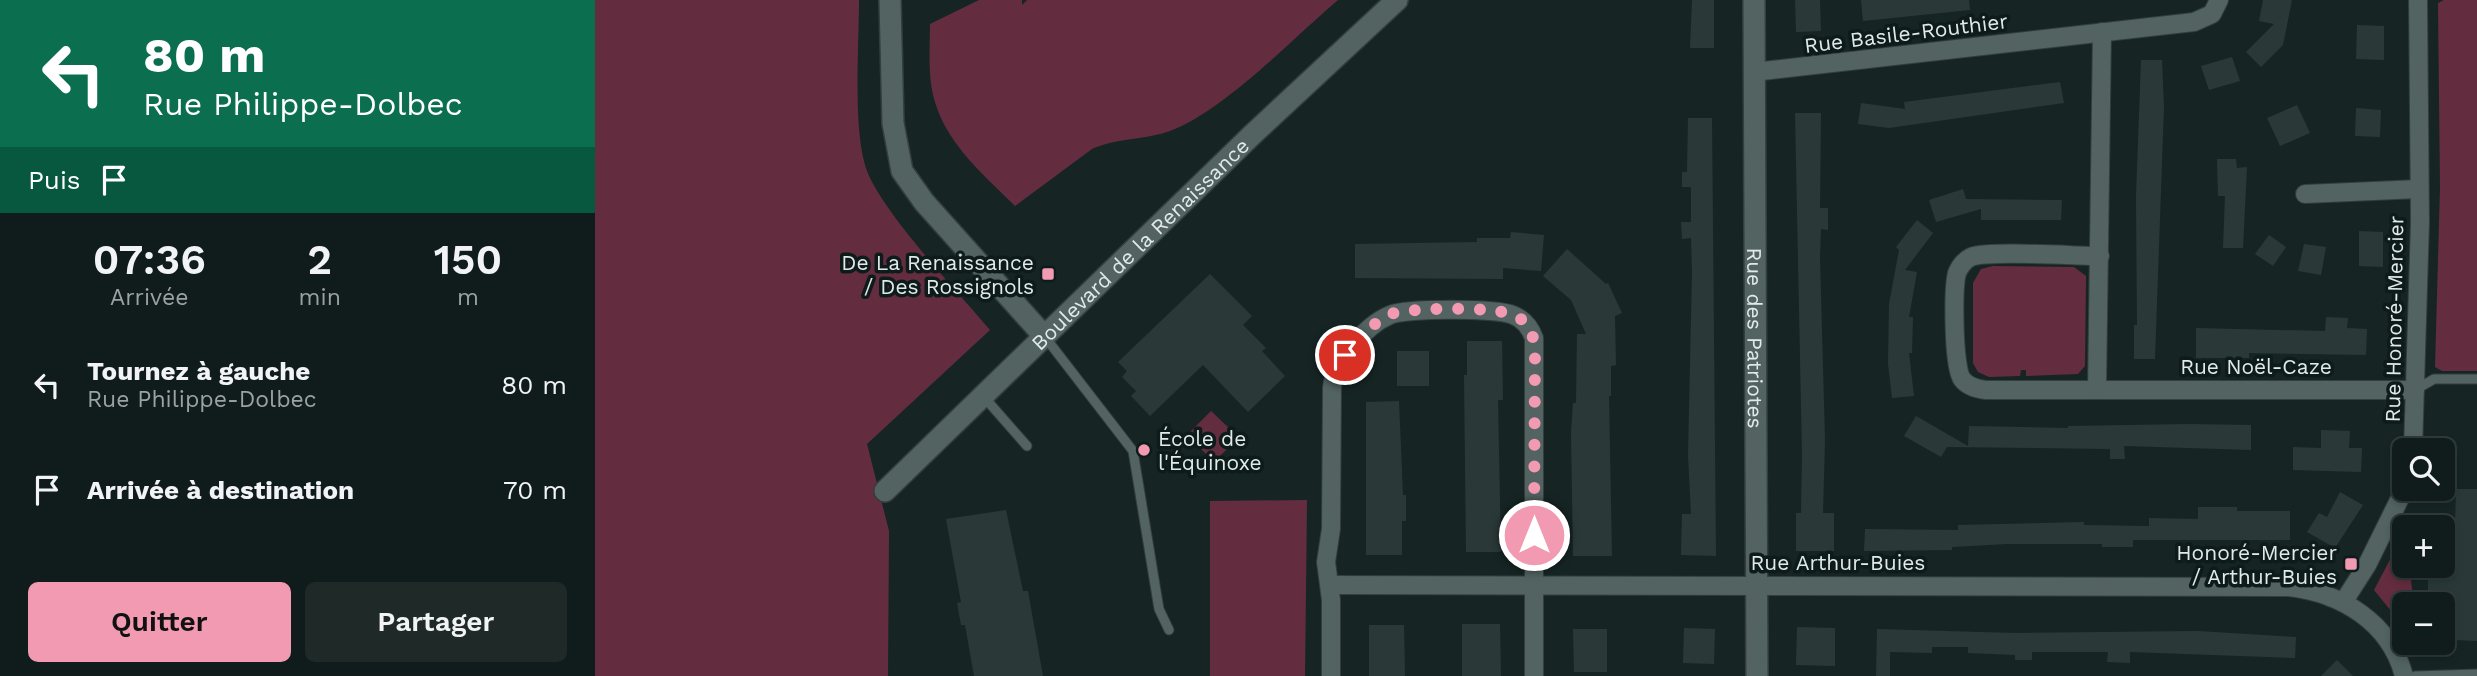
<!DOCTYPE html>
<html lang="fr">
<head>
<meta charset="utf-8">
<style>
	body { margin:0; font-family:"Work Sans",sans-serif; background:#1e2928; color:#f1f3f6; height:100vh; display:flex; flex-direction:column; font-size:26px; white-space:nowrap }
	* { box-sizing:border-box; margin:0 }
	p { font-size:23px; color:#9ca1a3 }
	.icon { flex:none; width:38px; height:38px; fill:none; stroke:currentColor; stroke-width:2; stroke-linecap:round; stroke-linejoin:round }
	.map { position:relative; flex:1; overflow:hidden }
	.panel { display:flex; flex-direction:column; background:#101c1b; width:595px }
	.panel>* { flex:none }
	.top-card { background:#0b6e4f; color:#fff; overflow:hidden }
	.controls { position:absolute; left:1797px; top:438px; display:grid; gap:14px }
	.controls a { display:grid; place-items:center; width:63px; height:63px; border-radius:10px; background:#101c1b; box-shadow:0 4px 10px #0003,0 0 0 2px #303a3a; font-size:35px }
	.pin { position:absolute; display:grid; place-items:center; width:60px; height:60px; color:#fff; margin:-30px; border:4px solid #fff; border-radius:50%; box-shadow:0 2px 7px #0007 }
	.me { position:absolute; width:77px; margin:-38px; rotate:0deg; stroke-linejoin:round; filter:drop-shadow(0 0 5px #0008) }
	.turn { display:flex; align-items:center; gap:24px; height:147px; padding:0 28px; font-size:32px }
	.turn .icon { width:91px; height:91px; stroke-width:2.5 }
	.turn b { display:block; font-size:49px; line-height:60px }
	.then { display:flex; align-items:center; height:66px; padding:0 28px; background:#0003; gap:14px; font-size:26px }
	.eta { display:flex; justify-content:space-evenly; align-items:center; height:119px; text-align:center }
	.eta b { font-size:42px; font-weight:600; line-height:49px }
	.button { display:flex; gap:14px; margin-top:auto; padding:14px 28px }
	.button a { flex:1; height:80px; border-radius:10px; background:#f19ab2; color:#111; font-size:28px; font-weight:600; line-height:80px; text-align:center }
	.button a+a { background:#1e2928; color:#f1f3f6 }
	ul { padding:0; list-style:none }
	li { display:flex; align-items:center; gap:21px; height:105px; padding:0 28px }
	li div { flex:1 }
	li b { display:block; font-size:26px }
	li em { font-style:normal }
	main { display:flex; flex:1; min-height:0 }
	.map>svg:first-child { display:block }
	.green { fill:#642d3f }
	.building { fill:#2a3938 }
	.lines { fill:none; stroke-linecap:round; stroke-linejoin:round }
	.lane-casing { stroke:#333e3d; stroke-width:11 }
	.street-casing { stroke:#333e3d; stroke-width:20 }
	.secondary-casing { stroke:#333e3d; stroke-width:24 }
	.lane { stroke:#526362; stroke-width:9 }
	.street { stroke:#526362; stroke-width:18 }
	.secondary { stroke:#526362; stroke-width:21 }
	.route { stroke:#f19ab2; stroke-width:12; stroke-dasharray:0 21.6 }
	.poi-dot { fill:#f19ab2; stroke:#0d1b1b; stroke-width:2.5 }
	.labels { text-anchor:middle; dominant-baseline:central; stroke-width:7; stroke-linejoin:round; paint-order:stroke }
	.street-label { font-size:21px; fill:#e1eae9; stroke:#0d1b1b }
	.poi-label { font-size:21px; fill:#e1eae9; stroke:#0d1b1b; text-anchor:end }
</style>
</head>
<body>
<main>
<section class="panel">
<div class="top-card">
<div class="turn"><svg class="icon" aria-label="left" viewBox="0 0 24 24"><path d="M17 20v-9H6M10 6l-5 5 5 5"/></svg><div><b>80 m</b>Rue Philippe-Dolbec</div></div>
<div class="then">Puis<svg class="icon" aria-label="arrive" viewBox="0 0 24 24"><path d="M6 21V4h12l-3 4 3 4H6"/></svg></div>
</div>
<div class="eta">
<div><b>07:36</b><p>Arrivée</p></div>
<div><b>2</b><p>min</p></div>
<div><b>150</b><p>m</p></div>
</div>
<ul>
<li><svg class="icon" aria-label="left" viewBox="0 0 24 24"><path d="M17 20v-9H6M10 6l-5 5 5 5"/></svg><div><b>Tournez à gauche</b><p>Rue Philippe-Dolbec</p></div><em>80 m</em></li>
<li><svg class="icon" aria-label="arrive" viewBox="0 0 24 24"><path d="M6 21V4h12l-3 4 3 4H6"/></svg><div><b>Arrivée à destination</b></div><em>70 m</em></li>
</ul>
<div class="button"><a>Quitter</a><a>Partager</a></div>
</section>
<div class="map">
<svg width="1882" height="676" viewBox="0 0 1882 676">
	<rect width="100%" height="100%" fill="#162524"/>
	<g class="green">
		<path d="M 0,0 L 264,0 C 264,46 258,123 270,165 C 281,206 364,293 395,330 L 272,444 L 294,531 L 293,676 L 0,676 Z"/>
		<path d="M 384,0 L 427,0 L 427,5 L 432,0 L 743,0 C 697,39 630,110 575,131 C 550,140 521,138 497,149 L 420,206 C 390,176 354,146 341,105 C 332,79 335,50 335,24 Z"/>
		<polygon points="1849,0 1882,0 1882,371 1847,371 1840,367 1845,188 1843,3"/>
		<polygon points="1398,266 1479,267 1491,276 1490,366 1483,374 1431,376 1431,370 1426,370 1425,376 1394,377 1383,372 1378,363 1378,283 1386,269"/>
		<polygon points="616,411 635,429 632,433 637,438 634,442 636,445 619,462 592,435"/>
		<polygon points="712,500 710,676 615,676 615,501"/>
		<polygon points="1809,533 1810,565 1814,565 1819,604 1810,604 1809,627 1779,590"/>
	</g>
	<g class="building">
		<polygon points="1097,0 1119,0 1119,48 1095,48"/>
		<polygon points="1200,0 1225,0 1226,31 1201,32"/>
		<polygon points="1266,0 1374,0 1375,10 1268,21"/>
		<polygon points="1668,0 1697,0 1688,45 1666,67 1651,52 1679,24 1664,21"/>
		<polygon points="1762,25 1789,26 1789,60 1761,59"/>
		<polygon points="1637,57 1645,81 1614,90 1606,66"/>
		<polygon points="1546,60 1567,60 1569,106 1560,359 1539,359 1539,325 1542,325 1541,196"/>
		<polygon points="1465,82 1469,103 1294,128 1263,124 1266,103 1310,109 1309,102"/>
		<polygon points="1702,105 1715,133 1685,146 1672,118"/>
		<polygon points="1761,108 1786,110 1785,137 1760,136"/>
		<polygon points="1200,113 1226,113 1225,208 1233,208 1233,230 1226,229 1225,258 1230,440 1228,513 1239,513 1239,551 1201,551 1201,513 1206,513 1207,456"/>
		<polygon points="1093,118 1117,118 1121,556 1086,555 1087,514 1096,514 1093,455 1097,272 1096,238 1087,239 1086,222 1096,222 1096,187 1087,187 1087,172 1092,172"/>
		<polygon points="1622,159 1641,159 1642,168 1652,167 1648,248 1628,248 1630,196 1623,196"/>
		<polygon points="1368,189 1371,199 1467,200 1466,220 1386,220 1386,209 1341,222 1334,200"/>
		<polygon points="1322,220 1338,233 1310,270 1322,272 1314,317 1318,317 1317,353 1314,353 1319,396 1297,398 1293,364 1294,304 1304,250 1301,247"/>
		<polygon points="1764,231 1788,232 1788,267 1764,266"/>
		<polygon points="916,232 949,235 946,271 908,268 908,279 760,278 760,244 882,242 882,238 915,238"/>
		<polygon points="1674,235 1691,247 1678,266 1660,254"/>
		<polygon points="1709,244 1731,247 1726,275 1703,271"/>
		<polygon points="972,249 1011,284 1013,283 1027,313 1020,316 1021,365 1016,366 1016,396 1014,396 1017,556 978,556 976,432 978,403 981,403 982,334 991,334 976,300 948,276"/>
		<polygon points="615,274 657,316 648,325 671,348 667,351 690,376 653,412 608,365 555,416 536,396 541,391 527,377 532,371 523,362"/>
		<polygon points="1731,317 1753,318 1752,328 1772,329 1771,355 1654,353 1654,358 1601,358 1601,328 1730,331"/>
		<polygon points="872,341 907,341 908,400 903,400 906,552 871,552 869,375 872,375"/>
		<rect x="802" y="351" width="32" height="35"/>
		<polygon points="804,401 808,495 811,495 811,521 807,521 807,555 771,555 771,402"/>
		<polygon points="1321,416 1373,446 1374,426 1473,428 1473,426 1594,424 1656,425 1656,450 1529,446 1530,459 1515,459 1515,449 1352,447 1346,457 1309,436"/>
		<polygon points="1726,430 1755,431 1754,448 1767,448 1766,472 1698,470 1698,447 1726,448"/>
		<polygon points="1861,489 1882,489 1882,641 1860,640 1860,619 1848,618 1848,604 1840,604 1841,594 1833,594 1833,565 1848,565 1848,525 1860,525"/>
		<polygon points="1745,492 1768,505 1740,548 1712,532 1724,513 1732,517"/>
		<polygon points="1603,507 1642,507 1642,511 1695,511 1695,540 1538,540 1538,547 1507,547 1507,544 1412,544 1357,547 1357,550 1269,551 1270,529 1363,530 1363,525 1489,522 1489,525 1554,526 1554,518 1603,519"/>
		<polygon points="411,510 428,591 433,591 448,676 379,676 370,625 366,625 362,603 366,602 351,519"/>
		<polygon points="867,624 905,624 906,676 867,676"/>
		<polygon points="774,625 809,625 810,676 774,676"/>
		<polygon points="1202,627 1240,628 1240,666 1201,665"/>
		<polygon points="1089,628 1120,629 1119,664 1088,663"/>
		<polygon points="978,629 1012,629 1012,672 979,672"/>
		<polygon points="1282,629 1420,633 1603,631 1701,637 1700,658 1535,652 1535,663 1512,662 1513,652 1437,652 1437,660 1420,660 1420,655 1373,653 1373,647 1337,647 1337,653 1295,652 1295,676 1281,676"/>
		<polygon points="1742,660 1758,676 1726,676"/>
	</g>
	<g class="lines">
		<defs>
			<g id="lane">
				<polyline points="450,337 538,451 564,609 574,630"/>
				<polyline points="1820,390 1839,379 1882,379"/>
				<polyline points="389,397 432,446"/>
				<polyline points="1820,676 1882,674"/>
			</g>
			<g id="street">
				<polyline points="1159,72 1599,22 1617,14 1624,0"/>
				<polyline points="1710,194 1824,189"/>
				<path d="M 1505,256 C 1482,256 1393,250 1376,257 C 1370,260 1365,266 1362,273 C 1358,288 1358,367 1367,379 C 1373,387 1382,389 1391,390 L 1820,390"/>
				<polyline points="1502,389 1507,32"/>
				<polyline points="1818,450 1825,222 1823,0"/>
				<path d="M 735,585 L 1694,587 C 1746,593 1795,622 1809,676"/>
				<polyline points="1749,601 1772,565 1810,488"/>
				<path d="M 736,676 L 736,600 L 731,562 L 736,529 L 737,388 C 739,362 771,325 795,315 C 811,308 901,308 918,315 C 928,319 935,327 939,338 L 939,676"/>
			</g>
			<g id="secondary">
				<polyline points="295,0 298,123 307,171 329,202 449,336"/>
				<path id="s1" d="M 1159,0 L 1162,676"/>
				<path id="s2" d="M 290,491 L 658,134 L 802,0"/>
			</g>
		</defs>
		<use href="#lane" class="lane-casing"/>
		<use href="#street" class="street-casing"/>
		<use href="#secondary" class="secondary-casing"/>
		<use href="#lane" class="lane"/>
		<use href="#street" class="street"/>
		<use href="#secondary" class="secondary"/>
	</g>
	<g class="lines">
		<path class="route" d="M 750,355 C 763,342 777,323 793,315 C 812,307 904,306 921,316 C 936,324 939,337 940,352 L 939,535"/>
	</g>
	<g class="poi-dot">
		<rect x="446" y="267" width="14" height="14" rx="3.5"/>
		<circle cx="549" cy="450" r="7"/>
		<rect x="1749" y="557" width="14" height="14" rx="3.5"/>
	</g>
	<g class="labels">
		<g class="street-label">
			<text transform="translate(1311 33) rotate(-7)">Rue Basile-Routhier</text>
			<text stroke="none"><textPath href="#s2" startOffset="355">Boulevard de la Renaissance</textPath></text>
			<text transform="translate(1799 319) rotate(-89)">Rue Honoré-Mercier</text>
			<text stroke="none"><textPath href="#s1" startOffset="338">Rue des Patriotes</textPath></text>
			<text x="1661" y="366">Rue Noël-Caze</text>
			<text x="1243" y="562">Rue Arthur-Buies</text>
		</g>
		<g class="poi-label">
			<text x="439" y="262">De La Renaissance<tspan x="439" dy="24">/ Des Rossignols</tspan></text>
			<text x="563" y="438" text-anchor="start">École de<tspan x="563" dy="24">l'Équinoxe</tspan></text>
			<text x="1742" y="552">Honoré-Mercier<tspan x="1742" dy="24">/ Arthur-Buies</tspan></text>
		</g>
	</g>
</svg>
<div class="controls">
<a><svg class="icon" aria-label="search" viewBox="0 0 24 24"><circle cx="10" cy="10" r="6"/><path d="M15 15l6 6"/></svg></a>
<a>+</a>
<a>−</a>
</div>
<div class="pin" style="left:750px;top:355px;background:#d93025"><svg class="icon" aria-label="arrive" viewBox="0 0 24 24"><path d="M6 21V4h12l-3 4 3 4H6"/></svg></div>
<svg class="me" style="left:939px;top:535px" viewBox="-20 -20 40 40"><circle r="17" fill="#f19ab2" stroke="#fff" stroke-width="3"/><path d="M0-11L8 9 0 5-8 9z" fill="#fff"/></svg>
</div>
</main>
</body>
</html>
